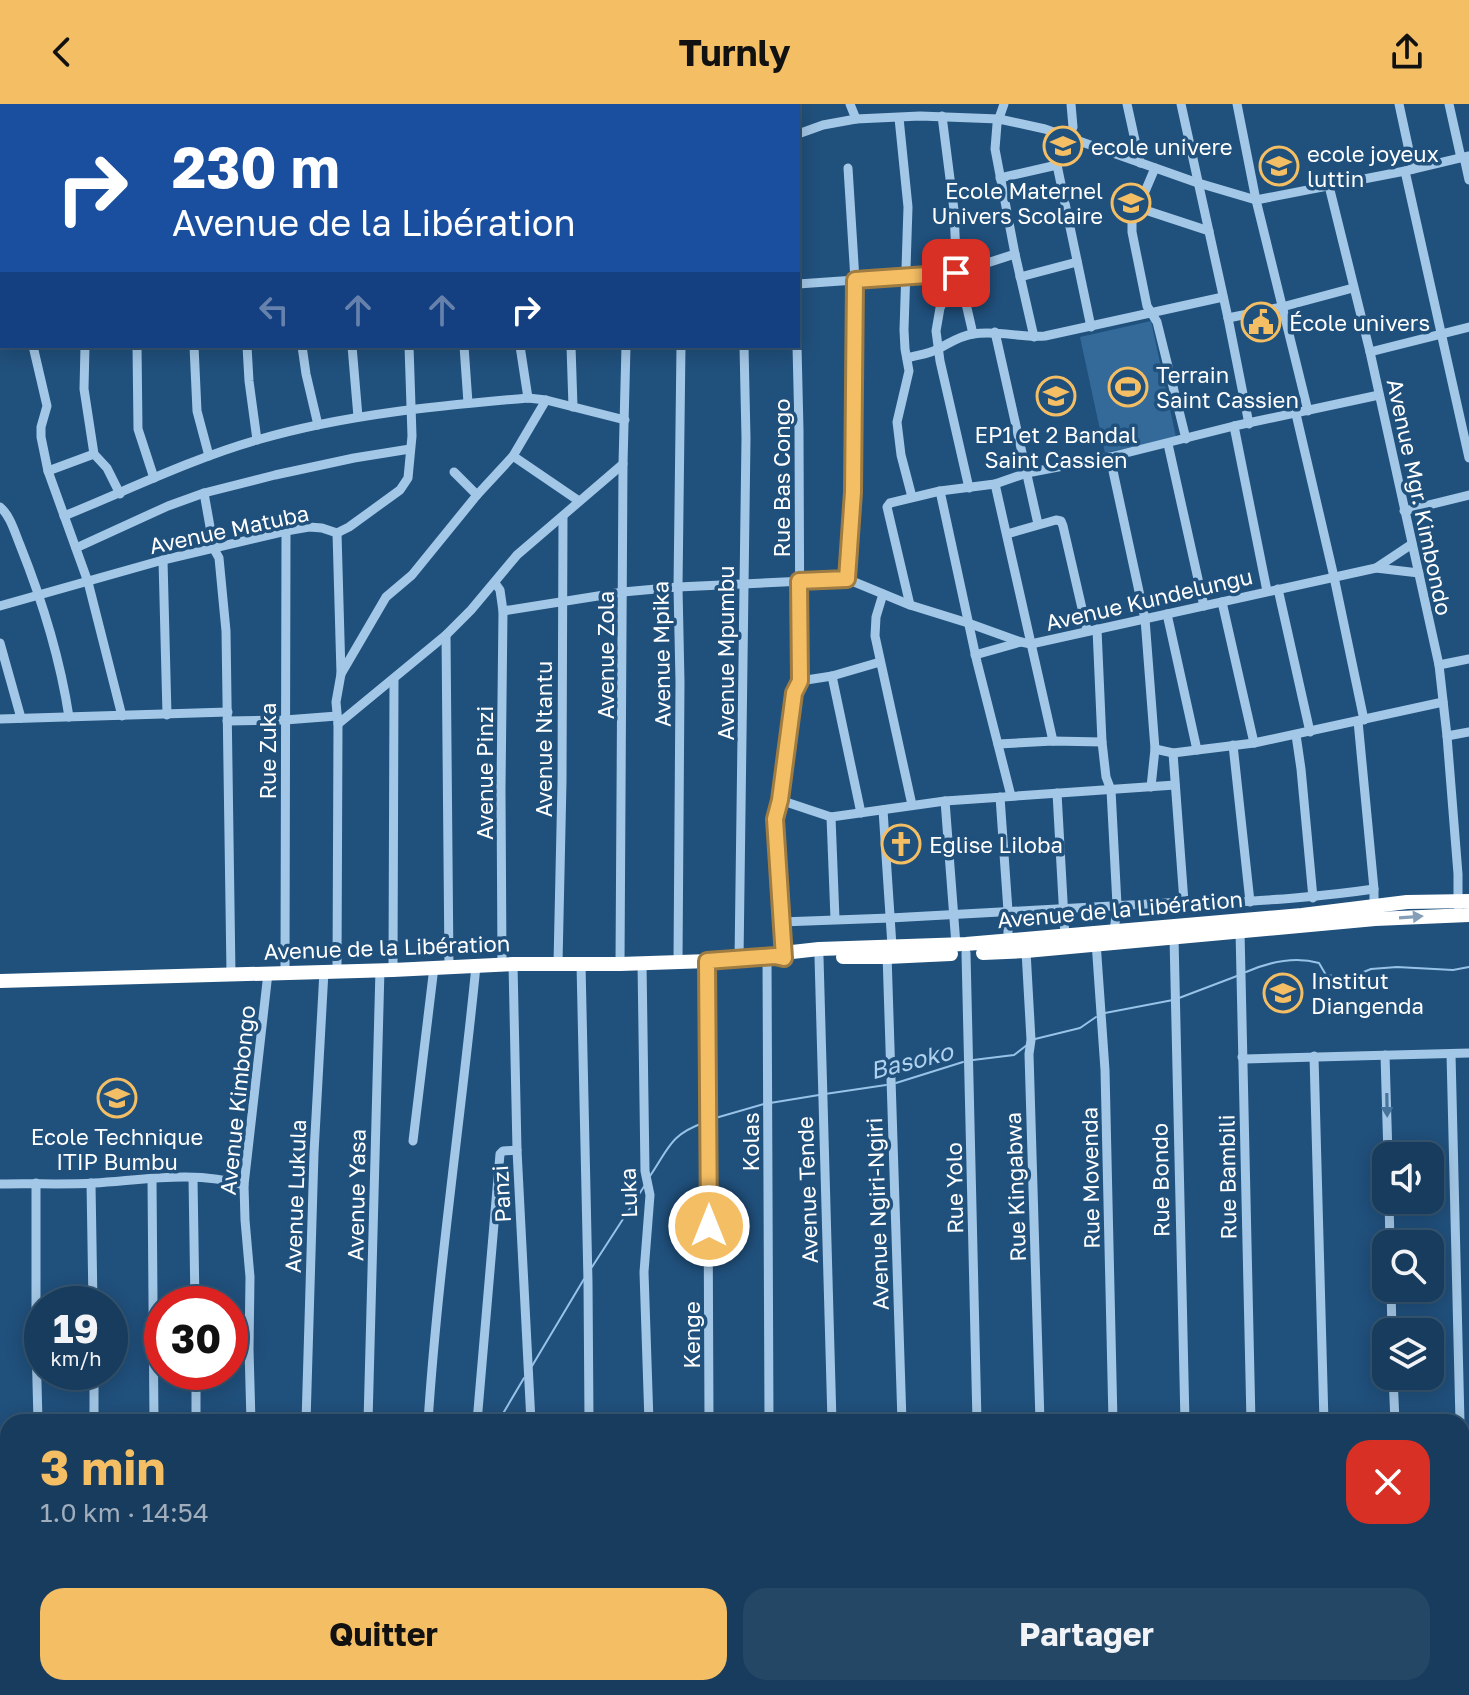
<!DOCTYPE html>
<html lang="fr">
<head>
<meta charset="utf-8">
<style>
	body { margin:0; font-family:"Golos Text",sans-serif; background:#254766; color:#f1f3f6; height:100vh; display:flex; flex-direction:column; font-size:30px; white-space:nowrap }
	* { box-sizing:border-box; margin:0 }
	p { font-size:26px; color:#9fadbc }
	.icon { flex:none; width:44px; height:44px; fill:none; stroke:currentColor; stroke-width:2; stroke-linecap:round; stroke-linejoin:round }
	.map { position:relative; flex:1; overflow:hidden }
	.drawer { position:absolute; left:0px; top:1310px; width:1470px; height:282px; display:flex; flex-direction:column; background:#183c5d; border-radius:24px 24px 0 0; box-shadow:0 4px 20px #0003,0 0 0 2px #365672 }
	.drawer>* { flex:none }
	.top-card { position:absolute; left:0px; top:0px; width:800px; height:244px; box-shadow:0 4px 20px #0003,0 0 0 2px #365672; background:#1a4fa0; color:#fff; overflow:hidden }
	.fabs { position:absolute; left:1372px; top:1038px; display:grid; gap:16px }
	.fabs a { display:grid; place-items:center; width:72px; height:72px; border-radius:16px; background:#183c5d; box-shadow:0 4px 20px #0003,0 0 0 2px #365672; font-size:40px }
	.speed { position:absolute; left:24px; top:1182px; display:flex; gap:16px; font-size:40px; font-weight:700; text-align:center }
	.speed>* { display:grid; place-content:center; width:104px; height:104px; border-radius:50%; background:#183c5d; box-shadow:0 4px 20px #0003,0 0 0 2px #365672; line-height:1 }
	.speed small { font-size:20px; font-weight:400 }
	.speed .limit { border:12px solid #d22; background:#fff; color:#111 }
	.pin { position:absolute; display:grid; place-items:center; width:68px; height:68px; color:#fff; margin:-34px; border-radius:16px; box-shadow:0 4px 12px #0006 }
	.me { position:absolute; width:88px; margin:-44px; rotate:0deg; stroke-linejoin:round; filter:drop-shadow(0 0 6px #0008) }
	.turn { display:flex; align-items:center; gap:28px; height:168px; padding:0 40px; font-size:36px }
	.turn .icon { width:104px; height:104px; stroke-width:2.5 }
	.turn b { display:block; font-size:56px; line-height:68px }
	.lanes { display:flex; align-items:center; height:76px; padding:0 40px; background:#0003; justify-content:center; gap:40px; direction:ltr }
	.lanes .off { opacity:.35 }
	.round { display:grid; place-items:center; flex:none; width:84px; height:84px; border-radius:24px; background:#254766 }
	.overview { display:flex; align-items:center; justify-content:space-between; height:136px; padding:0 40px }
	h1 { font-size:48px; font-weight:700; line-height:60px; color:#f4be64 }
	.button { display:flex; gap:16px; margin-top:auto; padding:16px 40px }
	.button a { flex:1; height:92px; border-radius:24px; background:#f4be64; color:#111; font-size:32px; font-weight:700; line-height:92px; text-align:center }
	.button a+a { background:#254766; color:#f1f3f6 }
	header { display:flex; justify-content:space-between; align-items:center; height:104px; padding:0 40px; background:#f4be64; color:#111; font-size:36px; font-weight:700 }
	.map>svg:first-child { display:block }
	.garden { fill:#336a9a }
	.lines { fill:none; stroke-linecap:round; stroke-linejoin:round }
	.stream { stroke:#97c3e8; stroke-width:2 }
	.minor { stroke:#a3c7e6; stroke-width:9 }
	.highway { stroke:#fff; stroke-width:14 }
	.oneway { fill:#849fb7 }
	.oneway2 { fill:#47749c }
	.route-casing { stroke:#9f7c41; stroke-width:20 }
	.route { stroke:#f4be64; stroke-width:14 }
	.labels { text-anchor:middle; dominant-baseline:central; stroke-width:7; stroke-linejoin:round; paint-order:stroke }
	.poi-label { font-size:22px; fill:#fff; stroke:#20507c; text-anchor:start }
	.street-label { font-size:22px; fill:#fff; stroke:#20507c }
	.water-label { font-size:24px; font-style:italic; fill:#aed1ee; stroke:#20507c }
</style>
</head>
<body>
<header><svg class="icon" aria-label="back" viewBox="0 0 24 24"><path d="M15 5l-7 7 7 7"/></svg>Turnly<svg class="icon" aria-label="share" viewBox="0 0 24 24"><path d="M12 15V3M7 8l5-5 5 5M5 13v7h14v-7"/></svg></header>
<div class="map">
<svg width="1469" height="1591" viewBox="0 0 1469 1591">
	<rect width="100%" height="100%" fill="#20507c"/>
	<polygon class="garden" points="1151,217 1176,333 1105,349 1080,233"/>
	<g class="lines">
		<g class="stream">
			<path d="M 1246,868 C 1269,858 1295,852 1319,859 L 1326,871 L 1349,874 L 1371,865 L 1397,863 L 1453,866 L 1469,863"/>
			<polyline points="1179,894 1237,872"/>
			<polyline points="1105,909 1173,896"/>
			<polyline points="1035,935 1080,924 1096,913"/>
			<polyline points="973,956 1014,951 1027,941"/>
			<polyline points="896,979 963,958"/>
			<polyline points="825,990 886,981"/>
			<polyline points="770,999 819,991"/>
			<polyline points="712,1015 764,1000"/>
			<path d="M 650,1072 C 669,1044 670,1031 703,1019"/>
			<polyline points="592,1163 645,1081"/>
			<polyline points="532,1262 584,1175"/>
			<polyline points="498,1318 524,1274"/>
		</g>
		<g class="minor">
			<polyline points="17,0 18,2"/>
			<polyline points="71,0 71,2"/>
			<polyline points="122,0 123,2"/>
			<polyline points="167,0 168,2"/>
			<polyline points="240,0 240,2"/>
			<polyline points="296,0 296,2"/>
			<polyline points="346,0 346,2"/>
			<polyline points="398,0 399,2"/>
			<polyline points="457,0 457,2"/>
			<polyline points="511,0 511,2"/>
			<polyline points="562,0 562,2"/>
			<polyline points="630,0 631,2"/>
			<polyline points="769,0 770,2"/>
			<polyline points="850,0 856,15"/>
			<polyline points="1004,0 997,20 995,45 1015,150 1034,233"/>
			<polyline points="1071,0 1073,23 1057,61 1091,223"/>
			<polyline points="1127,0 1140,59"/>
			<polyline points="1181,0 1228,214 1249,320"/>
			<polyline points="1237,0 1256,96 1308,307"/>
			<polyline points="1399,0 1413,65"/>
			<polyline points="1449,0 1461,54"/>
			<polyline points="92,2 98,0"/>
			<polyline points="727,2 732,0"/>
			<polyline points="942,12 954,106 957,178 964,191 973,230"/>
			<polyline points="899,14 908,103 904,226 905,245 909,267 897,318 901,351 912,393"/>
			<polyline points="798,30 823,21 856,15 920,12 999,15 1045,25 1195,78 1256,96 1405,67 1469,52"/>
			<polyline points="1464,53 1469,76"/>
			<polyline points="1155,64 1132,118 1132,128 1147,202 1157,218 1186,335"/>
			<polyline points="1405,67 1469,354"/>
			<polyline points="1000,74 1057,61"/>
			<polyline points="1329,82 1370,248 1439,561 1447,632 1458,770 1458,802"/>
			<polyline points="1139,104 1209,127"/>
			<polyline points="1020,173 1077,158"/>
			<polyline points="957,178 948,188 940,204 936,227 940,257 969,384"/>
			<polyline points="798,180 956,169 1015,150"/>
			<polyline points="0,196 2,196"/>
			<polyline points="1228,214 1282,203 1353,184"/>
			<polyline points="995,228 1038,420"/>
			<polyline points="33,242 47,302 41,323 41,333 48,367"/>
			<polyline points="85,242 84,285 94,350 107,364 120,390"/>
			<polyline points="137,242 138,325 154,374"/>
			<polyline points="194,242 197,307 209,352"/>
			<polyline points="247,242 249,277 257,336"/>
			<polyline points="302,242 306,270 318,321"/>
			<polyline points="352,242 358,313"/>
			<polyline points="464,242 468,299"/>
			<polyline points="520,242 528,294"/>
			<polyline points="571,242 573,303"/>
			<polyline points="1370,248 1469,223"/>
			<path d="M 907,254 C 917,251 929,250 938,245 C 950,239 959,232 973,230 C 998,226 1021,234 1045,232 L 1223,193"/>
			<polyline points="1296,310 1334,473 1364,616"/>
			<polyline points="1234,322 1267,487"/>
			<polyline points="1168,340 1204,502"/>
			<polyline points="94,350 48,367 88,478 122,612"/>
			<polyline points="513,352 579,397"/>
			<polyline points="1110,353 1145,515 1155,645 1151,683"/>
			<polyline points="454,368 477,391"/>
			<polyline points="995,380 1053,637"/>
			<polyline points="940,387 977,558 1011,692"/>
			<polyline points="204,389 214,445 219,454 226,527 231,870"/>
			<path d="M 0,403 C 10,411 15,429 20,441 C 42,496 60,554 69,613"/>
			<polyline points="1404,407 1469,391"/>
			<path d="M 64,412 C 128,386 191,355 257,336 C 346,310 437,302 528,294 L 546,296 L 625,316"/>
			<polyline points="337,429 341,570 336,598 338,620 337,866"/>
			<polyline points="1007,430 1056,416 1061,417 1063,422 1087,526"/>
			<polyline points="76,444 168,402 204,389 275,371 354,354 410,345"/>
			<polyline points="163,456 167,611"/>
			<polyline points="1376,464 1412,440"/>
			<polyline points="847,475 853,388 855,176 848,64"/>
			<polyline points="495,479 500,486 503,507 501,685 502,861"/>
			<polyline points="1278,485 1310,628"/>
			<polyline points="883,490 876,513 875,532 912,701"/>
			<polyline points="1222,498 1254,639"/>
			<polyline points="910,501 887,403 890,399 940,387 995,380 1027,369 1110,353 1234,322 1379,291"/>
			<polyline points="0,502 163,456 286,427 309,423 322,424 337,429 349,423 400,386 408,374 412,332 409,242"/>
			<polyline points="503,507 623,488 678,483 847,475 910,501 968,519 1021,538 1031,540 1376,464 1419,469"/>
			<polyline points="1167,510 1197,646"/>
			<polyline points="446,531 449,863"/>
			<polyline points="0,539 21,614"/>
			<polyline points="975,551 1021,538"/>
			<polyline points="1439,561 1469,555"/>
			<polyline points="341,570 386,493 412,471 477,391 513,352 546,296"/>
			<polyline points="832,572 861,709"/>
			<polyline points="800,577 832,572 880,558"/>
			<polyline points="0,615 228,608"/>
			<polyline points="227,617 285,616 337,612"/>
			<polyline points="1358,617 1374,785 1374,802"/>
			<polyline points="338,620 446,531 471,506 517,451 623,360"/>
			<polyline points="1296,631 1301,665 1313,794"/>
			<polyline points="1447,632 1469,628"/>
			<polyline points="1102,638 1106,673 1111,686 1117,801 1114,829"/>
			<polyline points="998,640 1053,637 1102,638 1097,525"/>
			<polyline points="1233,641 1250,798"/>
			<polyline points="1155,645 1173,649 1254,639 1443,598"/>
			<polyline points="1173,649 1184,798"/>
			<polyline points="1057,689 1065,833"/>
			<polyline points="1000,693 1008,807 1008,837"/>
			<polyline points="780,696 831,713 945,697 1175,681"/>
			<polyline points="945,697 956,841"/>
			<polyline points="883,706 892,842"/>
			<polyline points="831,713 835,815"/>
			<path d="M 781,818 L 890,814 L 1184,798 L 1191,801 C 1253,797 1313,794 1374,785"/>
			<polyline points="1240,827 1251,1318"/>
			<polyline points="1174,833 1185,1318"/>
			<polyline points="1096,838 1105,966 1113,1318"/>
			<polyline points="1026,847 1031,936 1029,950 1040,1318"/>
			<polyline points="966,849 977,1318"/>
			<polyline points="887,850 902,1318"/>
			<polyline points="784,851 775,715 780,696 794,589 800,577 799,326 797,242"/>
			<polyline points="767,853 769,1318"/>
			<polyline points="819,853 832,1318"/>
			<polyline points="739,856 746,334 744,242"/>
			<polyline points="707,857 709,1318"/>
			<polyline points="678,858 680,578 678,483 681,242"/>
			<polyline points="558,859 562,678 563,412"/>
			<polyline points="642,859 645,1067 650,1091 644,1168 649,1318"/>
			<polyline points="513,860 517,1046 531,1318"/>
			<polyline points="581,860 588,1178 589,1318"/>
			<polyline points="620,860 623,360 626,242"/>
			<polyline points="393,866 394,575"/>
			<polyline points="285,868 286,427"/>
			<polyline points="1451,950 1460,1318"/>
			<polyline points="1385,951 1388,1052"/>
			<polyline points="1314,952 1324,1318"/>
			<polyline points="1242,953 1245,955 1469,949"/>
			<polyline points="413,1037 434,863"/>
			<polyline points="193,1074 195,1200"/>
			<polyline points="152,1075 154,1318"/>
			<polyline points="36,1079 36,1239 38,1318"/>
			<polyline points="91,1079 93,1200"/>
			<path d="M 0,1080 C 31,1079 63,1081 94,1079 C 143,1076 196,1066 244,1081"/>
			<polyline points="1389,1096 1390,1140"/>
			<polyline points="1391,1184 1392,1228"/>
			<polyline points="94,1268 94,1318"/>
			<polyline points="196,1268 196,1318"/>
			<polyline points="1393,1272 1395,1318"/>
			<polyline points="251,1318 249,1245 250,1173 245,1116 244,1081 268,869"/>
			<polyline points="306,1318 314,1049 324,867"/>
			<polyline points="368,1318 380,865"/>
			<path d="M 428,1318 C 438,1166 461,1014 476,862"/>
			<polyline points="477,1318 500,1050 503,1047 517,1046"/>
			<polyline points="1462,1412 1466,1591"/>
			<polyline points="0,1542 8,1542"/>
			<polyline points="38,1584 38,1591"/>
			<polyline points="95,1584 95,1591"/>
			<polyline points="153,1584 153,1591"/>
			<polyline points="426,1584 426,1591"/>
			<polyline points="484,1584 484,1591"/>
			<polyline points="545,1584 546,1591"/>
			<polyline points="658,1584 658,1591"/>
			<polyline points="715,1584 715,1591"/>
			<polyline points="773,1584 773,1591"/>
			<polyline points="910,1584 910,1591"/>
			<polyline points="982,1584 982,1591"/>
			<polyline points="1048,1584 1048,1591"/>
			<polyline points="1119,1584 1119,1591"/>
			<polyline points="1191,1584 1191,1591"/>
			<polyline points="1257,1584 1257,1591"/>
			<polyline points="1331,1584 1331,1591"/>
			<polyline points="1401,1584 1401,1591"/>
			<polyline points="192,1591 192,1584"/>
			<polyline points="244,1591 245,1584"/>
			<polyline points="296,1591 297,1584"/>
			<polyline points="357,1591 357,1584"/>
			<polyline points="402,1591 402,1584"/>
			<polyline points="591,1591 592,1584"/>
		</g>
		<g class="highway">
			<polyline points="983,849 1026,847 1375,815 1469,811"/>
			<polyline points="843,853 887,853 951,850"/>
			<polyline points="0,877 393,866 513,860 620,860 739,856 775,852 783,849 819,845 966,840 1302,811 1407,798 1469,797"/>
		</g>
	</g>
	<defs><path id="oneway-solid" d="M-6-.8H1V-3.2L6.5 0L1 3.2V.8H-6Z" transform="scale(2)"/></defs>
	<use class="oneway" href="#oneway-solid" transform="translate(1411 813) rotate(-4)"/>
	<use class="oneway2" href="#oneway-solid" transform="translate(1387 1001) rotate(89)"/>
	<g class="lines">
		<defs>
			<polyline id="route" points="709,1122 707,857 775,852 784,854 775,715 780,696 794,589 800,577 799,477 847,475 853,388 855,176 956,169"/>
		</defs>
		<use href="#route" class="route-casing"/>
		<use href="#route" class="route"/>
	</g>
	<defs>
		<symbol id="university-ring" viewBox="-11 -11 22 22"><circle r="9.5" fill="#20507c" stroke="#f4be64" stroke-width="1.5"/><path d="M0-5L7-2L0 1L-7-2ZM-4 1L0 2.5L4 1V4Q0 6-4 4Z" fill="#f4be64"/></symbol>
		<symbol id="school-ring" viewBox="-11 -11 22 22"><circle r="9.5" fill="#20507c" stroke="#f4be64" stroke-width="1.5"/><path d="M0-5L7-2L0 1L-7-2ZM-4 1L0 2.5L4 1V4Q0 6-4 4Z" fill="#f4be64"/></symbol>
		<symbol id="civic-ring" viewBox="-11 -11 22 22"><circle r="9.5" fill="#20507c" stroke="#f4be64" stroke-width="1.5"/><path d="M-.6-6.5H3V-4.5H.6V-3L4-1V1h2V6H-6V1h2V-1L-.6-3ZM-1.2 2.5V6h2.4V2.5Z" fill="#f4be64"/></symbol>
		<symbol id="stadium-ring" viewBox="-11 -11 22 22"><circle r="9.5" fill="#20507c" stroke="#f4be64" stroke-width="1.5"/><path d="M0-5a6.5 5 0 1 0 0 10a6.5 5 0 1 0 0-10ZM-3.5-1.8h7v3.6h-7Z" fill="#f4be64"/></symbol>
		<symbol id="church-ring" viewBox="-11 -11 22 22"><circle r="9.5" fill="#20507c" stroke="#f4be64" stroke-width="1.5"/><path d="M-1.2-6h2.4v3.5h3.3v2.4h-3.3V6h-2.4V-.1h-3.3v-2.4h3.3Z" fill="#f4be64"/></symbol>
	</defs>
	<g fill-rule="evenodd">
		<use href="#university-ring" x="1041" y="20" width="44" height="44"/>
		<use href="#university-ring" x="1257" y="40" width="44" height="44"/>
		<use href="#school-ring" x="1109" y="77" width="44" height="44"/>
		<use href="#civic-ring" x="1239" y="196" width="44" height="44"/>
		<use href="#stadium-ring" x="1106" y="261" width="44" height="44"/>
		<use href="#school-ring" x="1034" y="270" width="44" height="44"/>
		<use href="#church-ring" x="879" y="718" width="44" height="44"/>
		<use href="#school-ring" x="1261" y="867" width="44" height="44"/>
		<use href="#school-ring" x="95" y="972" width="44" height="44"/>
	</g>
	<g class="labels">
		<g class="poi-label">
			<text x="1091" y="42">ecole univere</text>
			<text x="1307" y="49">ecole joyeux<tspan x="1307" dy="25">luttin</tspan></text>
			<text x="1103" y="86" text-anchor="end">Ecole Maternel<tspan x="1103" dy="25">Univers Scolaire</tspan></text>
			<text x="1289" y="218">École univers</text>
			<text x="1156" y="270">Terrain<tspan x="1156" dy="25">Saint Cassien</tspan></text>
			<text x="1056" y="330" text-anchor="middle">EP1 et 2 Bandal<tspan x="1056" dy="25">Saint Cassien</tspan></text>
			<text x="929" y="740">Eglise Liloba</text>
			<text x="1311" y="876">Institut<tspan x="1311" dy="25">Diangenda</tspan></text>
			<text x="117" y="1032" text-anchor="middle">Ecole Technique<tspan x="117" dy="25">ITIP Bumbu</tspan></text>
		</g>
		<g class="street-label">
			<text transform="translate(781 374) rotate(-90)">Rue Bas Congo</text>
			<text transform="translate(1420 393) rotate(78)">Avenue Mgr. Kimbondo</text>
			<text transform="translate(229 425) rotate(-12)">Avenue Matuba</text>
			<text transform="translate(1149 495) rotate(-13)">Avenue Kundelungu</text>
			<text transform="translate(725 549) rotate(-90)">Avenue Mpumbu</text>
			<text transform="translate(661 550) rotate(-91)">Avenue Mpika</text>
			<text transform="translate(605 551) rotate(-90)">Avenue Zola</text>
			<text transform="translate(543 635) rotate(-90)">Avenue Ntantu</text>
			<text transform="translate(267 647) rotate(-90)">Rue Zuka</text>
			<text transform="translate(484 669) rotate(-90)">Avenue Pinzi</text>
			<text transform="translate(1120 805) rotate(-5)">Avenue de la Libération</text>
			<text transform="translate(387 843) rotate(-2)">Avenue de la Libération</text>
			<text transform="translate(237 996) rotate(-84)">Avenue Kimbongo</text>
			<text transform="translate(750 1038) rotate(-90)">Kolas</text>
			<text transform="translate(1227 1073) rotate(-91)">Rue Bambili</text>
			<text transform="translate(1090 1074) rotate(-91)">Rue Movenda</text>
			<text transform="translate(1160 1076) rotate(-91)">Rue Bondo</text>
			<text transform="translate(1015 1083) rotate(-92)">Rue Kingabwa</text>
			<text transform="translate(954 1084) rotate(-91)">Rue Yolo</text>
			<text transform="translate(807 1086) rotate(-92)">Avenue Tende</text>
			<text transform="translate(628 1089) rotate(-92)">Luka</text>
			<text transform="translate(501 1090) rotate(-93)">Panzi</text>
			<text transform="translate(356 1091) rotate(-89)">Avenue Yasa</text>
			<text transform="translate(295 1092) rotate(-88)">Avenue Lukula</text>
			<text transform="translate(877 1110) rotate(-92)">Avenue Ngiri-Ngiri</text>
			<text transform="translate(691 1231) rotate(-90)">Kenge</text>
		</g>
		<g class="water-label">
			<text transform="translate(911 956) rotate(-14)">Basoko</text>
		</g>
	</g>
</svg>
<div class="fabs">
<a><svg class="icon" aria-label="sound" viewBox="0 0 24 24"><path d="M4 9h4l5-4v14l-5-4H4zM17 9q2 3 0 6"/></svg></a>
<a><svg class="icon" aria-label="search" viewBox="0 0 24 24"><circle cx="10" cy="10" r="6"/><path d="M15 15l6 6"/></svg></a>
<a><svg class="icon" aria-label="layers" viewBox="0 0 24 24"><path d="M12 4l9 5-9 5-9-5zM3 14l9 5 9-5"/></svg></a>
</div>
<div class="speed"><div>19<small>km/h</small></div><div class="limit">30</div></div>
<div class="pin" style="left:956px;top:169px;background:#d93025"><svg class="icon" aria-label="arrive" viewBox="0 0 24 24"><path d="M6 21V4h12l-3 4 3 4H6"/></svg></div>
<svg class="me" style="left:709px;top:1122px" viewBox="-20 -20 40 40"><circle r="17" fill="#f4be64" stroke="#fff" stroke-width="3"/><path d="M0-11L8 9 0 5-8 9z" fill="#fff"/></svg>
<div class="top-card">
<div class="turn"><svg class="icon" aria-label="right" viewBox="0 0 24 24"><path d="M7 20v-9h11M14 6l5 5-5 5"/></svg><div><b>230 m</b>Avenue de la Libération</div></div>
<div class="lanes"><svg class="icon off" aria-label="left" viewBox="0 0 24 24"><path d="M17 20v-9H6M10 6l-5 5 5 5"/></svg><svg class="icon off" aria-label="ahead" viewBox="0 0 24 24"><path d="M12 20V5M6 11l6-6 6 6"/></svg><svg class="icon off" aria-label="ahead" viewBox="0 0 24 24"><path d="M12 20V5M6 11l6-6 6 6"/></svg><svg class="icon" aria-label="right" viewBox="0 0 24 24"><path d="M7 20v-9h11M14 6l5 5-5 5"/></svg></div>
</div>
<section class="drawer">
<div class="overview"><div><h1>3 min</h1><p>1.0 km · 14:54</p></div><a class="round" style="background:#d93025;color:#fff"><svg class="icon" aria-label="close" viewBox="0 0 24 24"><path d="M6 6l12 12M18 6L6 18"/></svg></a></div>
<div class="button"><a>Quitter</a><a>Partager</a></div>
</section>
</div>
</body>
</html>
